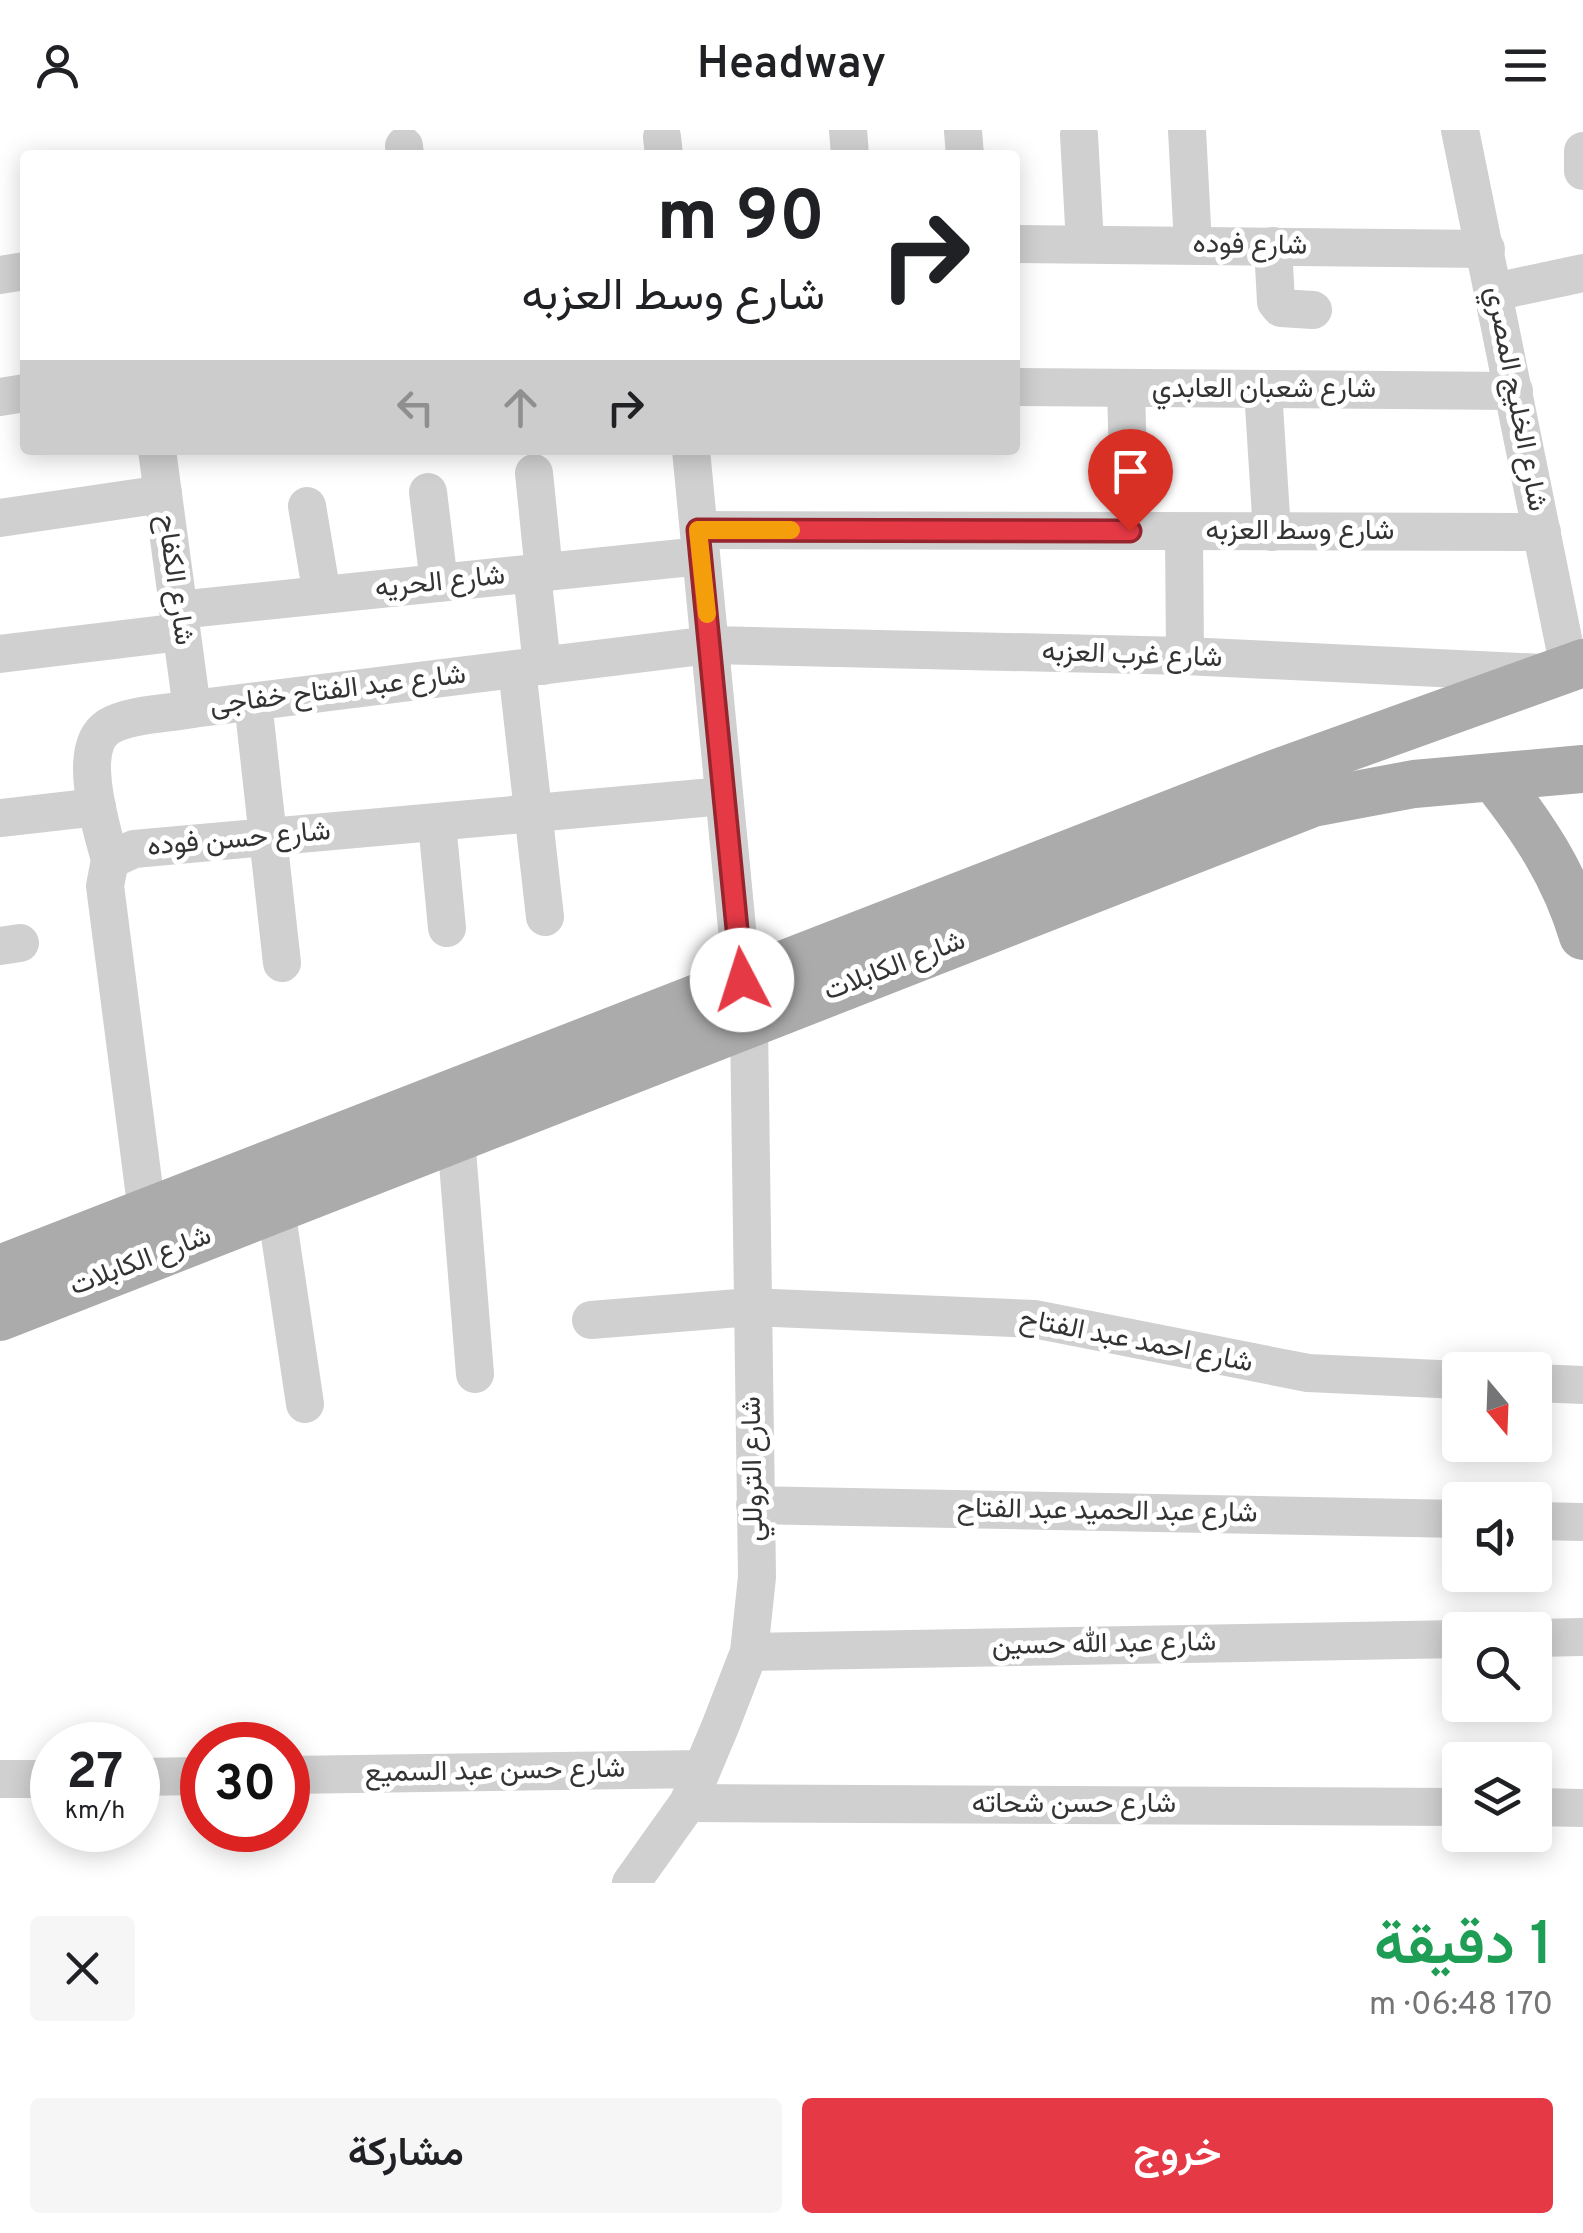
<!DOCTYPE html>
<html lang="ar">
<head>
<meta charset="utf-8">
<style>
	body { margin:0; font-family:Overpass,Vazirmatn,sans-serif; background:#f6f6f6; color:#202124; direction:rtl; height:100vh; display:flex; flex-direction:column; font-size:38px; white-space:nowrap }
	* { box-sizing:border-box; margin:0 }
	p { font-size:32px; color:#757577 }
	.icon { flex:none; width:55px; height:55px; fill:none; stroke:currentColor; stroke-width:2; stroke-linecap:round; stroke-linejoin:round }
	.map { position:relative; height:1753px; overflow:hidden; direction:ltr }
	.details { display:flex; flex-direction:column; background:#fff; flex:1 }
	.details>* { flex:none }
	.hud { position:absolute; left:20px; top:20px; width:1000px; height:305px; border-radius:10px; box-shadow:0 5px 25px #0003; direction:rtl; background:#fff; color:#202124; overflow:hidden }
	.needle { width:65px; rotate:161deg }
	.buttons { position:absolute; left:1442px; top:1222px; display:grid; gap:20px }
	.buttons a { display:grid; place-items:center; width:110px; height:110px; border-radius:10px; background:#fff; box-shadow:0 5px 25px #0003; font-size:50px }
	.speed { position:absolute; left:30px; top:1592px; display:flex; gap:20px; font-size:50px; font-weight:700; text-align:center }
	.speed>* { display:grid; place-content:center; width:130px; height:130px; border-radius:50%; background:#fff; box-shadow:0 5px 25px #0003; line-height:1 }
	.speed small { font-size:25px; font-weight:400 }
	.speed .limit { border:15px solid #d22; background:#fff; color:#111 }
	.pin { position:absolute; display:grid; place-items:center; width:85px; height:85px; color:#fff; margin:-102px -42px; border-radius:50% 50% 50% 0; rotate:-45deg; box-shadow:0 0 10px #0007 }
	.pin .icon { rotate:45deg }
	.me { position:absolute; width:110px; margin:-55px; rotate:355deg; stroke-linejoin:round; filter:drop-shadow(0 0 8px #0008) }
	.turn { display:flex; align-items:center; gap:35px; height:210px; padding:0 30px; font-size:45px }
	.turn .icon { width:130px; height:130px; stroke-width:2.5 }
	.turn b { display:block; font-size:70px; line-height:85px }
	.lanes { display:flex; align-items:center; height:95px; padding:0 30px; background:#0003; justify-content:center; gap:50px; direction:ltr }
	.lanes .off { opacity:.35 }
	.round { display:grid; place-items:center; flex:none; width:105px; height:105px; border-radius:10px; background:#f6f6f6 }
	.overview { display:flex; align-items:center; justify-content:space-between; height:170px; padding:0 30px }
	h1 { font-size:60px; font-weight:600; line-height:75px; color:#1e9e55 }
	.action { display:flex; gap:20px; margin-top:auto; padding:20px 30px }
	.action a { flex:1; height:115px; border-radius:10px; background:#e63946; color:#fff; font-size:40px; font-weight:600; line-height:115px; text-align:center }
	.action a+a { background:#f6f6f6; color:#202124 }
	header { display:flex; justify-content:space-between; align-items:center; height:130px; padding:0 30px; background:#fff; font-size:45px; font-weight:600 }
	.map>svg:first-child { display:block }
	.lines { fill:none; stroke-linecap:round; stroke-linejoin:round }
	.minor { stroke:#d0d0d0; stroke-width:38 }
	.major { stroke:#ababab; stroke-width:48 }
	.route-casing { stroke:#96252e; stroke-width:25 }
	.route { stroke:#e63946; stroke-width:18 }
	.slow { stroke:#f59e0b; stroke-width:18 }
	.labels { text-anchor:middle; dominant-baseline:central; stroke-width:10; stroke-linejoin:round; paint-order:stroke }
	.street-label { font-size:28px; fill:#333; stroke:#fff }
</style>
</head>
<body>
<header><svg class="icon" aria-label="menu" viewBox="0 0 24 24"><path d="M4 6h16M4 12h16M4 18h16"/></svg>Headway<svg class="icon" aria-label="person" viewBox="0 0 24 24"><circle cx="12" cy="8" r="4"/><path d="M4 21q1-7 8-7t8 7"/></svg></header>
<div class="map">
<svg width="1583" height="1753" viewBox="0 0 1583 1753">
	<rect width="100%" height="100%" fill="#fff"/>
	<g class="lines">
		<g class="minor">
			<polyline points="848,0 850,25"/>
			<polyline points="1187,0 1193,115"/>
			<polyline points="1460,0 1569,538"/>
			<polyline points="963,1 965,25"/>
			<polyline points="1079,5 1085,114"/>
			<polyline points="662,7 664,25"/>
			<polyline points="404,16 405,25"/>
			<polyline points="1583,21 1583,41"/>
			<polyline points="1015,114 1486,119"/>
			<polyline points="1273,116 1276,172 1281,178 1313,180"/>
			<polyline points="0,145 25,141"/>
			<polyline points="1494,162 1583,143"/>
			<polyline points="1015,257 1514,261"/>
			<polyline points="1126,259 1130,401"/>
			<polyline points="1263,260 1272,402"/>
			<polyline points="0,267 25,263"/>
			<polyline points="157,320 192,579"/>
			<polyline points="691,320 742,850"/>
			<polyline points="534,343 544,442"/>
			<polyline points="428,362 439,453"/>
			<polyline points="307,376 322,465"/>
			<polyline points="0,388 163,364"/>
			<polyline points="699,400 1542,402"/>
			<polyline points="1184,402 1185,526"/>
			<polyline points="532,443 542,536"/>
			<polyline points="178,480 701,426"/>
			<polyline points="0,524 181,502"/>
			<polyline points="517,539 545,787"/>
			<polyline points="253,572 282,833"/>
			<polyline points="0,688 97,677"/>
			<polyline points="437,693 447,798"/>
			<path d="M 110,730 C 102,699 75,619 108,597 C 129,584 167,584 192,579 L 710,515 L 1185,526 L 1543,543"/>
			<polyline points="0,816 20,813"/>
			<polyline points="456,1008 475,1244"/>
			<polyline points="276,1079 305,1274"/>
			<polyline points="147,1082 105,756 110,730 134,719 724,666"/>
			<polyline points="591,1190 751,1177 1034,1189 1308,1243 1460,1250"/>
			<polyline points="1535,1253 1583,1255"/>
			<polyline points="755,1375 1460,1389"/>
			<polyline points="1535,1391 1583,1392"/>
			<polyline points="1535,1508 1583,1507"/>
			<polyline points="749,1522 1460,1509"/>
			<polyline points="288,1645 702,1639"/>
			<polyline points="138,1647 202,1646"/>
			<polyline points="0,1649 52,1649"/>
			<polyline points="688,1673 1460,1677"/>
			<polyline points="1535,1677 1583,1678"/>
			<polyline points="631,1753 688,1673 720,1597 749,1522 757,1447 749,894"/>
		</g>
		<g class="major">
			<path d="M 1494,648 C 1533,697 1565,745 1583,806"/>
			<polyline points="0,1139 1266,647 1583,533"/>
			<polyline points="0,1187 1313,673 1414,654 1583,639"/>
		</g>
	</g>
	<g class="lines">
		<defs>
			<polyline id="route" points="742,850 698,400 1130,401"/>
		</defs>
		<use href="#route" class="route-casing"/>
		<use href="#route" class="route"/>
		<polyline class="slow" points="707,484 698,400 791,400"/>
	</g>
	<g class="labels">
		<g class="street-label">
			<text transform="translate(1250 116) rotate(1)">شارع فوده</text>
			<text x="1264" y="260">شارع شعبان العابدي</text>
			<text transform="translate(1515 269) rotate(79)">شارع الخليج المصري</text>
			<text x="1300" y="402">شارع وسط العزبه</text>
			<text transform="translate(174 450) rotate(82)">شارع الكفاح</text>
			<text transform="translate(440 453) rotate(-6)">شارع الحريه</text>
			<text transform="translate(1132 526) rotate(2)">شارع غرب العزبه</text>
			<text transform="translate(338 561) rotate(-7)">شارع عبد الفتاح خفاجى</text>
			<text transform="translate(239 710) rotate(-5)">شارع حسن فوده</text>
			<text transform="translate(895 837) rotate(-21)">شارع الكابلات</text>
			<text transform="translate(141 1132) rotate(-21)">شارع الكابلات</text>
			<text transform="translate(1136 1212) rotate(11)">شارع احمد عبد الفتاح</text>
			<text transform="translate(754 1339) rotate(-91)">شارع التروللي</text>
			<text transform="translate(1107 1382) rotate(1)">شارع عبد الحميد عبد الفتاح</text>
			<text transform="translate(1104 1515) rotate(-1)">شارع عبد الله حسين</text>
			<text transform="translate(495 1642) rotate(-1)">شارع حسن عبد السميع</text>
			<text x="1074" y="1675">شارع حسن شحاته</text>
		</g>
	</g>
</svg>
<div class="buttons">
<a><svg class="needle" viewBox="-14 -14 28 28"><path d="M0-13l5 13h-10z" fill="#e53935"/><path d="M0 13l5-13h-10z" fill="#757577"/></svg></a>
<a><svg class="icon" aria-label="sound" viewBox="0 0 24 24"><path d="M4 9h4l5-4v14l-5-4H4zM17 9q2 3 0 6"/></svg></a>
<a><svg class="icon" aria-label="search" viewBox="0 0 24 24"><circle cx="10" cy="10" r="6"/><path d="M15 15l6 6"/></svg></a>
<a><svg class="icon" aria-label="layers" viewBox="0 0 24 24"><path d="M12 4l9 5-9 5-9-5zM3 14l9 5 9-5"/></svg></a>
</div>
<div class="speed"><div>27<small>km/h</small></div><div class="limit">30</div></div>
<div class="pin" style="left:1130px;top:401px;background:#d93025"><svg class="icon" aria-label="arrive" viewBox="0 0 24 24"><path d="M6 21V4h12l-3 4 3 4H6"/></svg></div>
<svg class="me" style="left:742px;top:850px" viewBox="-20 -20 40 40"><circle r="19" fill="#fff"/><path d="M0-13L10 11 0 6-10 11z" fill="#e63946"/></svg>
<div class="hud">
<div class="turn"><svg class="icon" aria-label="right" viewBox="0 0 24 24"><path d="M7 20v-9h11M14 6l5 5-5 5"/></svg><div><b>90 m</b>شارع وسط العزبه</div></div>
<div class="lanes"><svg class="icon off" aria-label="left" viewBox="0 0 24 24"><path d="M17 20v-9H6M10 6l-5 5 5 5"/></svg><svg class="icon off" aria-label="ahead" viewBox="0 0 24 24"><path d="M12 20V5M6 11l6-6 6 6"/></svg><svg class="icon" aria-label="right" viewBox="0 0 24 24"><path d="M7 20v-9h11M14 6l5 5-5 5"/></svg></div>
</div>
</div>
<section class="details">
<div class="overview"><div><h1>1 دقيقة</h1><p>170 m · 06:48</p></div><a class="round"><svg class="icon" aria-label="close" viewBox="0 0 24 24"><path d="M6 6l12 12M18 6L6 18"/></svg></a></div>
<div class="action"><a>خروج</a><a>مشاركة</a></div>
</section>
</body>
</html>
